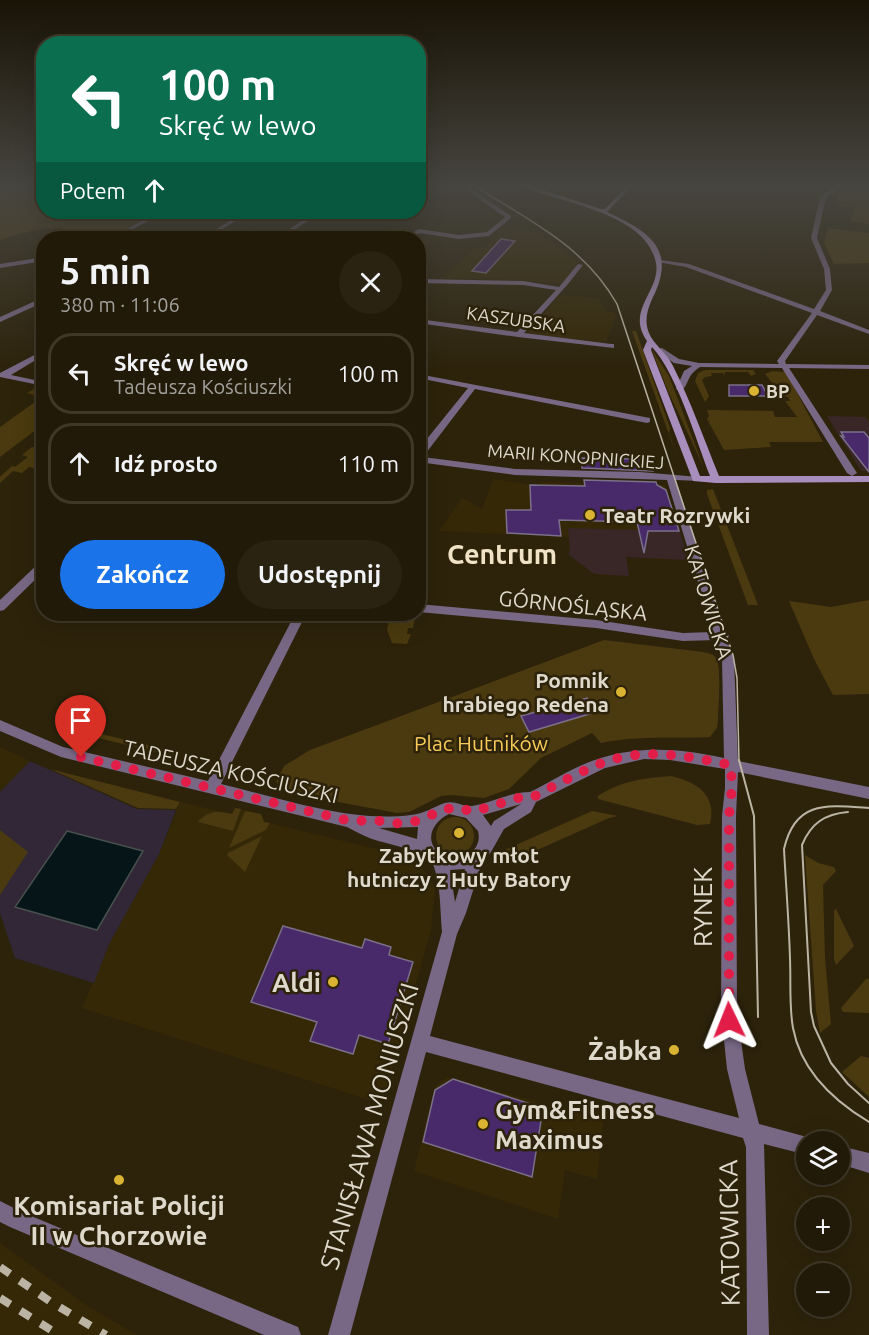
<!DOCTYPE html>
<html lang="pl">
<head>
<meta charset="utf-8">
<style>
	body { margin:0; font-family:Ubuntu,sans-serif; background:#2a2312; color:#f1f3f6; height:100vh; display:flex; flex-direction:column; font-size:22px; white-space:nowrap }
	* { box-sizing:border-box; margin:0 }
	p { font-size:20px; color:#a2a19c }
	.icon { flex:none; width:33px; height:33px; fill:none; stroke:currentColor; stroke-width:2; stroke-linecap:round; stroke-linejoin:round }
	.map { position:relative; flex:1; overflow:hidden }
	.side { position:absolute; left:36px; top:231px; width:390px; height:390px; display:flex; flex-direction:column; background:#221a08; border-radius:24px; box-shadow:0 6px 24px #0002,0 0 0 2px #3f3829 }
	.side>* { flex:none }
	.guide { position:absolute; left:36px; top:36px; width:390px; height:183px; border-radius:24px; box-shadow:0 6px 24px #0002,0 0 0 2px #3f3829; background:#0b6e4f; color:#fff; overflow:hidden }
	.tools { position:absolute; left:796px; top:1131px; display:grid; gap:12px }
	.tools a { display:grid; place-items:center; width:54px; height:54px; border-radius:50%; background:#221a08; box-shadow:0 6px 24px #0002,0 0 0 2px #3f3829; font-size:30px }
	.pin { position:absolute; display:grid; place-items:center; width:51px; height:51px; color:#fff; margin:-62px -26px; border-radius:50% 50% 50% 0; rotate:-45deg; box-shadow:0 0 6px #0007 }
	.pin .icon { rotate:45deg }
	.me { position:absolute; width:66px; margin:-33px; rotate:358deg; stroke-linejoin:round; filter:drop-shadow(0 0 4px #0008) }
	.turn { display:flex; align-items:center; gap:21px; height:126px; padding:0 24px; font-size:27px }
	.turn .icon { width:78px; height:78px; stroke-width:2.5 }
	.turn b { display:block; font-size:42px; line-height:51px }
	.then { display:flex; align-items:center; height:57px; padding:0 24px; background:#0003; gap:12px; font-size:22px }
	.round { display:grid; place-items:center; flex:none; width:63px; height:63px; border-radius:32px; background:#2a2312 }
	.head { display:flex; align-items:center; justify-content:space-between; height:102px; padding:0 24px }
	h1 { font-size:36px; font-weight:700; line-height:45px }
	.cta { display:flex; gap:12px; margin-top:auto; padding:12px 24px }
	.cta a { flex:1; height:69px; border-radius:36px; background:#1a73e8; color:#fff; font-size:24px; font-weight:700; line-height:69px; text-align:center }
	.cta a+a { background:#2a2312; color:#f1f3f6 }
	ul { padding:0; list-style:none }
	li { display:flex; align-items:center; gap:18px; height:81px; margin:0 12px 9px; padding:0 12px; border:3px solid #3f3829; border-radius:24px }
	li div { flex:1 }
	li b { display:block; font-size:22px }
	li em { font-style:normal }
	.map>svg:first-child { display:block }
	.built { fill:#352807 }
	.industrial { fill:#312736 }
	.education { fill:#392626 }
	.green { fill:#4b3a0f }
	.water { fill:#061517; stroke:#47504d; stroke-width:1.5 }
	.building { fill:#482969; stroke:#7a7089; stroke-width:1.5 }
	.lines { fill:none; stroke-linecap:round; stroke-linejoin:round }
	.street { fill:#786885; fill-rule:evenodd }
	.secondary { fill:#a88ebd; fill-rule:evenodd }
	.tram-far1 { stroke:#bbb4a4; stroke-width:1.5 }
	.tram { stroke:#bbb4a4; stroke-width:2 }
	.rail { stroke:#bbb4a4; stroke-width:8; stroke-dasharray:12 12; stroke-linecap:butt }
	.route { stroke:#e11d48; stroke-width:10; stroke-dasharray:0 18 }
	.poi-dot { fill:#dab333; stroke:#2d230b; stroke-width:2 }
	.labels { text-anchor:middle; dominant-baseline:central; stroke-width:5; stroke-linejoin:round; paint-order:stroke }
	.far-street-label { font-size:18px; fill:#dfd9cb; stroke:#2d230b }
	.far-poi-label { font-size:18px; font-weight:bold; fill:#dfd9cb; stroke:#2d230b; text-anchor:start }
	.poi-label { font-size:21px; font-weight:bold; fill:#dfd9cb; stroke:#2d230b; text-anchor:start }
	.street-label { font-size:21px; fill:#dfd9cb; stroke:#2d230b }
	.park-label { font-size:21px; fill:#f8cb59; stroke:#2d230b }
	.near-street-label { font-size:26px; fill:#dfd9cb; stroke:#2d230b }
	.near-poi-label { font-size:26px; font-weight:bold; fill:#dfd9cb; stroke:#2d230b; text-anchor:end }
	.district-label { font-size:27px; font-weight:bold; fill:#efe2c5; stroke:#2d230b }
</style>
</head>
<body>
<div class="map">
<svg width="869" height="1335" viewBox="0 0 869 1335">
	<rect width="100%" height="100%" fill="#2d230b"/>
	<g class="built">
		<polygon points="503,228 531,232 538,231 579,262 563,284 505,279 442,278 475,248 484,248"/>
		<polygon points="560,295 598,298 607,311 615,313 616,316 606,343 527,334"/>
		<polygon points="493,479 538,486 541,482 665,485 680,531 569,529 569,537 439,531 462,498 482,509"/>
		<polygon points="0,747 30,761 0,792"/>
		<polygon points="180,802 232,814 235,808 261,814 265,822 406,856 416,860 431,879 435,888 431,930 382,1104 82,1008 109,944 159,854"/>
		<polygon points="448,1077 595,1118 600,1114 604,1116 597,1179 565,1170 558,1219 414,1171 435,1086"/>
		<polygon points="0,1243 89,1307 137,1335 0,1335"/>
	</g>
	<polygon class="industrial" points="30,761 137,809 176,810 159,854 109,944 94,983 15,958 0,913 0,792"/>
	<g class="education">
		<polygon points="827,416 865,417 869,422 869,471 862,471 858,466"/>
		<polygon points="568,528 680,531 688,560 626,557 629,576 594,574 568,554 570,552"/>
	</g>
	<g class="green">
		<path d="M 0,184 L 43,184 L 44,212 L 82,212 L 112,219 L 140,221 L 108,238 L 66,236 L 74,230 C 48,225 26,231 0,240 Z"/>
		<polygon points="850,188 869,191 869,224 850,221 854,208 836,206 837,195"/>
		<polygon points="828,228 869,233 869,263 834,264 824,243"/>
		<polygon points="632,331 636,331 670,428 669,433 681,468"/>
		<polygon points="652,350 669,376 704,468 668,391"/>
		<polygon points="705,370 753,370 756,374 751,376 748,372 725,372 724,376 723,373 711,373 712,376 705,377 702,380 709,396 705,402 695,381 698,373"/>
		<polygon points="772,371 786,372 823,442 769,442 771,447 724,450 707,419 709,416 707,410 773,411 775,417 797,417 785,401 790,401 788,397 783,396 765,374"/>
		<polygon points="34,389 43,391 43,431 40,433 33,432 0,457 0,427 42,397 27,393"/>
		<polygon points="32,447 43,449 43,470 29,467 22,473 13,471 0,483 0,477 12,466 15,467 28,457 22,455"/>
		<polygon points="713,489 758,605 748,605 707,494 707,490"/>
		<polygon points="869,600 869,694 833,695 814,659 789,601 831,607"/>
		<polygon points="394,617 415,618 413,628 408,628 407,634 411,634 407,644 392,643 387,630 389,621 392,621"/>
		<path d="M 604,640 L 703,652 C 708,653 714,654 716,658 C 722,669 718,708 718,721 L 717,728 L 710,737 C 673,739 638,735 601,743 L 592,733 L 541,758 L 509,789 L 484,798 L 451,795 L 441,796 L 409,812 L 397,813 L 290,793 L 276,782 L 284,766 L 310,750 Z"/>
		<polygon points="80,729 177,752 174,756 77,733"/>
		<polygon points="50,769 180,802 176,809 138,808"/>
		<path d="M 671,776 C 696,782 717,794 710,824 L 697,825 L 598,799 L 598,796 C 620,781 645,778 671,776 Z"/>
		<path d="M 235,808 L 241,809 L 233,831 L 198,822 C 208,810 218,811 232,814 Z"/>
		<polygon points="245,811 261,814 264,822 270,823 266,830 229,848"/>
		<polygon points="592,811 618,816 609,818 501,866 493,863 500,852"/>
		<circle cx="455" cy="836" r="19"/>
		<polygon points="0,830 28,852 0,895"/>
		<polygon points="262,836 245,872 227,855 228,853"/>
		<polygon points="805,855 818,863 834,867 836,871 823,885 825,958 831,1024 820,1033 816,1011"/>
		<polygon points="836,909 854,946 836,965 834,959 834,910"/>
		<polygon points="866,979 869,979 869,1013 843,1012 841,1008"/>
		<polygon points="861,1056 869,1058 869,1097 842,1072"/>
	</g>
	<polygon class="water" points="67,831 143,851 97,930 15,907"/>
	<g class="building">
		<polygon points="501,239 515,241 486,273 472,271"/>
		<polygon points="729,385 762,385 768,396 729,396"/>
		<polygon points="841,432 864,432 869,438 869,472 841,436 844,437"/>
		<polygon points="637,456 650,456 653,471 582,468 581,458 637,459"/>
		<polygon points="584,480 656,482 657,485 666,490 679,531 648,531 644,553 637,522 559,520 561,536 507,533 506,510 531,510 530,485 585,486"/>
		<polygon points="587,698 596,712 529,732 521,716"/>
		<polygon points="283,926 362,948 365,939 391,947 389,955 413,962 388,1044 359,1035 353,1054 310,1041 317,1022 251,1002"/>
		<polygon points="453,1079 543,1108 532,1177 423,1142 435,1090"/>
	</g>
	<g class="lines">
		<g class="street">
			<polygon points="470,184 475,184 471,189 511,216 511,218 489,236 459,239 420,233 410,238 404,238 419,229 459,235 487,232 505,217 466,190"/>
			<path d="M 839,184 L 853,184 L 869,187 L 869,191 L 844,186 L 826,198 L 817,238 L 830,269 L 832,290 L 820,311 L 869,330 L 869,334 L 817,315 L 785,361 L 786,364 L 869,365 L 869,369 L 789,368 L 857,473 L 852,476 L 847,473 L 782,368 L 700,367 C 685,376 690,386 680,391 L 676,389 L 684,371 L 692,366 L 674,363 L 655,350 L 662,348 L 679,359 L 699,363 L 779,364 L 777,361 L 812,313 L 686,267 L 657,262 L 660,260 L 689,264 L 814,309 L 826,290 L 824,269 L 811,238 L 820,197 L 829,189 Z"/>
			<polygon points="159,212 165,212 116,238 109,238"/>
			<polygon points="244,212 250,212 208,238 202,238"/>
			<polygon points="315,212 321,212 282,238 276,238"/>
			<polygon points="44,257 44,261 0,268 0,264"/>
			<polygon points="578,264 583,265 568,284 524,333 611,344 614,344 614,348 518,337 418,323 418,319 517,332 556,290 523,285 418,283 418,279 523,281 559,287"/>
			<polygon points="44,297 44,302 0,322 0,317"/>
			<polygon points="44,350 44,355 11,375 44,382 44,386 0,377 0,373"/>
			<path d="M 418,374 L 650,418 L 650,422 L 647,423 L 475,389 L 423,457 L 515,469 L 640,472 L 699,477 L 699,481 L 676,480 L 725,632 L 729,636 L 727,639 L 734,660 L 738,761 L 869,787 L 869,799 L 738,772 L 736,816 L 737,1012 L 745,1069 L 759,1124 L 807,1137 L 815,1142 L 807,1142 L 807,1155 L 764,1144 L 769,1335 L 747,1335 L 746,1147 L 743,1138 L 426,1052 L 350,1335 L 328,1335 L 442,932 C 440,911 441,887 434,867 C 428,850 389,845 372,839 C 364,836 355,831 347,827 L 61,757 L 0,731 L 0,720 L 63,747 L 208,781 L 295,614 L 306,614 L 221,784 C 281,798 349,823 411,815 C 424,814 433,807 445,803 C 455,800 463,807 472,806 C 492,803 509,792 530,792 C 553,781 576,765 601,758 C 642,745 683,749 724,758 L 722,660 L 716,640 L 683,641 L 596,628 L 418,612 L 418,604 L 596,620 L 683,633 L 713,632 L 667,480 L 515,475 L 418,462 L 418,450 L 468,388 L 418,378 ZM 644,759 L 670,760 L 725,769 L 725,788 L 722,816 L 721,1012 L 727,1069 L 739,1118 L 430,1036 L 457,934 L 466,913 L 482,862 L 491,852 L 504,829 L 531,812 L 536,802 L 605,768 ZM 521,804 L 494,821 L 491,826 L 483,815 ZM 449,814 L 466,818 L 478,831 C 483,850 463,863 446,856 C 422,846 430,823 449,814 ZM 418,827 L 417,839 L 379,828 ZM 465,869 L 455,902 L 450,870 Z"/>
			<polygon points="44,561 44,571 4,610 0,611 0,600 40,562"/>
			<polygon points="840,1146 869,1153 869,1173 840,1164"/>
			<polygon points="0,1201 24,1213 298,1327 301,1335 264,1335 10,1227 0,1222"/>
		</g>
		<path class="secondary" d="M 517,184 L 525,184 L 601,209 L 605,209 L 629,184 L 634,184 L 607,212 C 645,230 676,246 655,293 C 649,305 643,319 649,333 C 653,344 667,353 673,366 C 691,402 704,439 719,476 L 869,476 L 869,482 L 716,483 L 693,481 L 643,350 L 647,341 C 625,310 661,291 656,263 C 646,211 556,203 517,184 ZM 652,347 C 677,374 696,440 710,476 L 700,476 L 651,350 Z"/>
		<path class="tram-far1" d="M 472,184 C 527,220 583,244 617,304 L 733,655 L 737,678 L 739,761"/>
		<g class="tram">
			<polyline points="739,760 754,816 758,1017"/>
			<path d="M 869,808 C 827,805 795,800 784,849 C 786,886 789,923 790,959 C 791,982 789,1006 793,1028 C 801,1071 834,1101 869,1122"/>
			<path d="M 848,812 C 825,814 811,823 802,845 L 811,1012 L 814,1026 L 831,1063 L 848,1084 L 869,1103"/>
		</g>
		<g class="rail">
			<polyline points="0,1267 51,1302 106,1335"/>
			<polyline points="0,1298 59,1335"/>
		</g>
	</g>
	<linearGradient id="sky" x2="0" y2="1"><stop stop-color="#191306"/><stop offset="0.5" stop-color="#46453f"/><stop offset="1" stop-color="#46453f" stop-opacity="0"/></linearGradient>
	<rect width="869" height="371" fill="url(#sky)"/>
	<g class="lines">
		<path class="route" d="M 81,757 L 350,821 C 360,821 369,820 379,821 C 388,822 397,824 406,823 C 433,820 443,800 472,812 L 518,798 L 531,798 C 557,785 583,769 611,760 C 650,748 692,757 731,765 L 732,788 L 729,816 L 729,1020"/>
	</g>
	<g class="poi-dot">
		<circle cx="754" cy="391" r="6"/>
		<circle cx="590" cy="515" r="6"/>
		<circle cx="621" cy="692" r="6"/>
		<circle cx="459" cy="833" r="6"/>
		<circle cx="333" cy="982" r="6"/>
		<circle cx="674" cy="1050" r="6"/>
		<circle cx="483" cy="1124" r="6"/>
		<circle cx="119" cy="1180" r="6"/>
	</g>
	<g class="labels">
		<g class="far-street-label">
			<text transform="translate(516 319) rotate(8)">KASZUBSKA</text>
			<text transform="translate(576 456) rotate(4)">MARII KONOPNICKIEJ</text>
		</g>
		<g class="far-poi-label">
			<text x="766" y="391">BP</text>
		</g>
		<g class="poi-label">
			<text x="602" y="515">Teatr Rozrywki</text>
			<text x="609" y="680" text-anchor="end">Pomnik<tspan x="609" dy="24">hrabiego Redena</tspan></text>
			<text x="459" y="855" text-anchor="middle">Zabytkowy młot<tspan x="459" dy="24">hutniczy z Huty Batory</tspan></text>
		</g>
		<g class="street-label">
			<text transform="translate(709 602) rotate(73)">KATOWICKA</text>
			<text transform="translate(573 605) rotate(6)">GÓRNOŚLĄSKA</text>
			<text transform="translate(231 771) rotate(13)">TADEUSZA KOŚCIUSZKI</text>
		</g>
		<g class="park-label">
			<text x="481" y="743">Plac Hutników</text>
		</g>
		<g class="near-street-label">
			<text transform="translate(702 907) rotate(-90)">RYNEK</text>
			<text transform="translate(369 1126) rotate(-74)">STANISŁAWA MONIUSZKI</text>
			<text transform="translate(729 1233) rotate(-91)">KATOWICKA</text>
		</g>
		<g class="near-poi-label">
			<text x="321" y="982">Aldi</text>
			<text x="662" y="1050">Żabka</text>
			<text x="495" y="1109" text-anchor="start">Gym&amp;Fitness<tspan x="495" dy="30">Maximus</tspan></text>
			<text x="119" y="1205" text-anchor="middle">Komisariat Policji<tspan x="119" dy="30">II w Chorzowie</tspan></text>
		</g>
		<g class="district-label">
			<text x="502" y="554">Centrum</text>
		</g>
	</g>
</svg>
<div class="tools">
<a><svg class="icon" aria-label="layers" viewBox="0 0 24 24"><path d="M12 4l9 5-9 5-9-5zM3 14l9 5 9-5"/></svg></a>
<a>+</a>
<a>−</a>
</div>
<div class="pin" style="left:81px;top:757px;background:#d93025"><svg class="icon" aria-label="arrive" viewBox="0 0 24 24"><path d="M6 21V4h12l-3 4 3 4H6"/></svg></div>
<svg class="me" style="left:729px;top:1020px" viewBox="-20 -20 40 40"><path d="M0-17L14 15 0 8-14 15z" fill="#e11d48" stroke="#fff" stroke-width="4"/></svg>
<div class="guide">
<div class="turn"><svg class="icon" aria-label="left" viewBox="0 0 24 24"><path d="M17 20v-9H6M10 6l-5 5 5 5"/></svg><div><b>100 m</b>Skręć w lewo</div></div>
<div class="then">Potem<svg class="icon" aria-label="ahead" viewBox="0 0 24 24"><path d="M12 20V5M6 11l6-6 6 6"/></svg></div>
</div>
<section class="side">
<div class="head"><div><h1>5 min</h1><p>380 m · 11:06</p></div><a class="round"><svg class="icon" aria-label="close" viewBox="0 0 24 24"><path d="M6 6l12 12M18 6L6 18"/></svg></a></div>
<ul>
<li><svg class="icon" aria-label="left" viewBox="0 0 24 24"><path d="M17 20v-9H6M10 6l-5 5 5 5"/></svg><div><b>Skręć w lewo</b><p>Tadeusza Kościuszki</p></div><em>100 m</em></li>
<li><svg class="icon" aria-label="ahead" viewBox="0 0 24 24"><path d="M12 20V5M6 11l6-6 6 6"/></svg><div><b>Idź prosto</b></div><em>110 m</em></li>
</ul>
<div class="cta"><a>Zakończ</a><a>Udostępnij</a></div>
</section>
</div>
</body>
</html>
